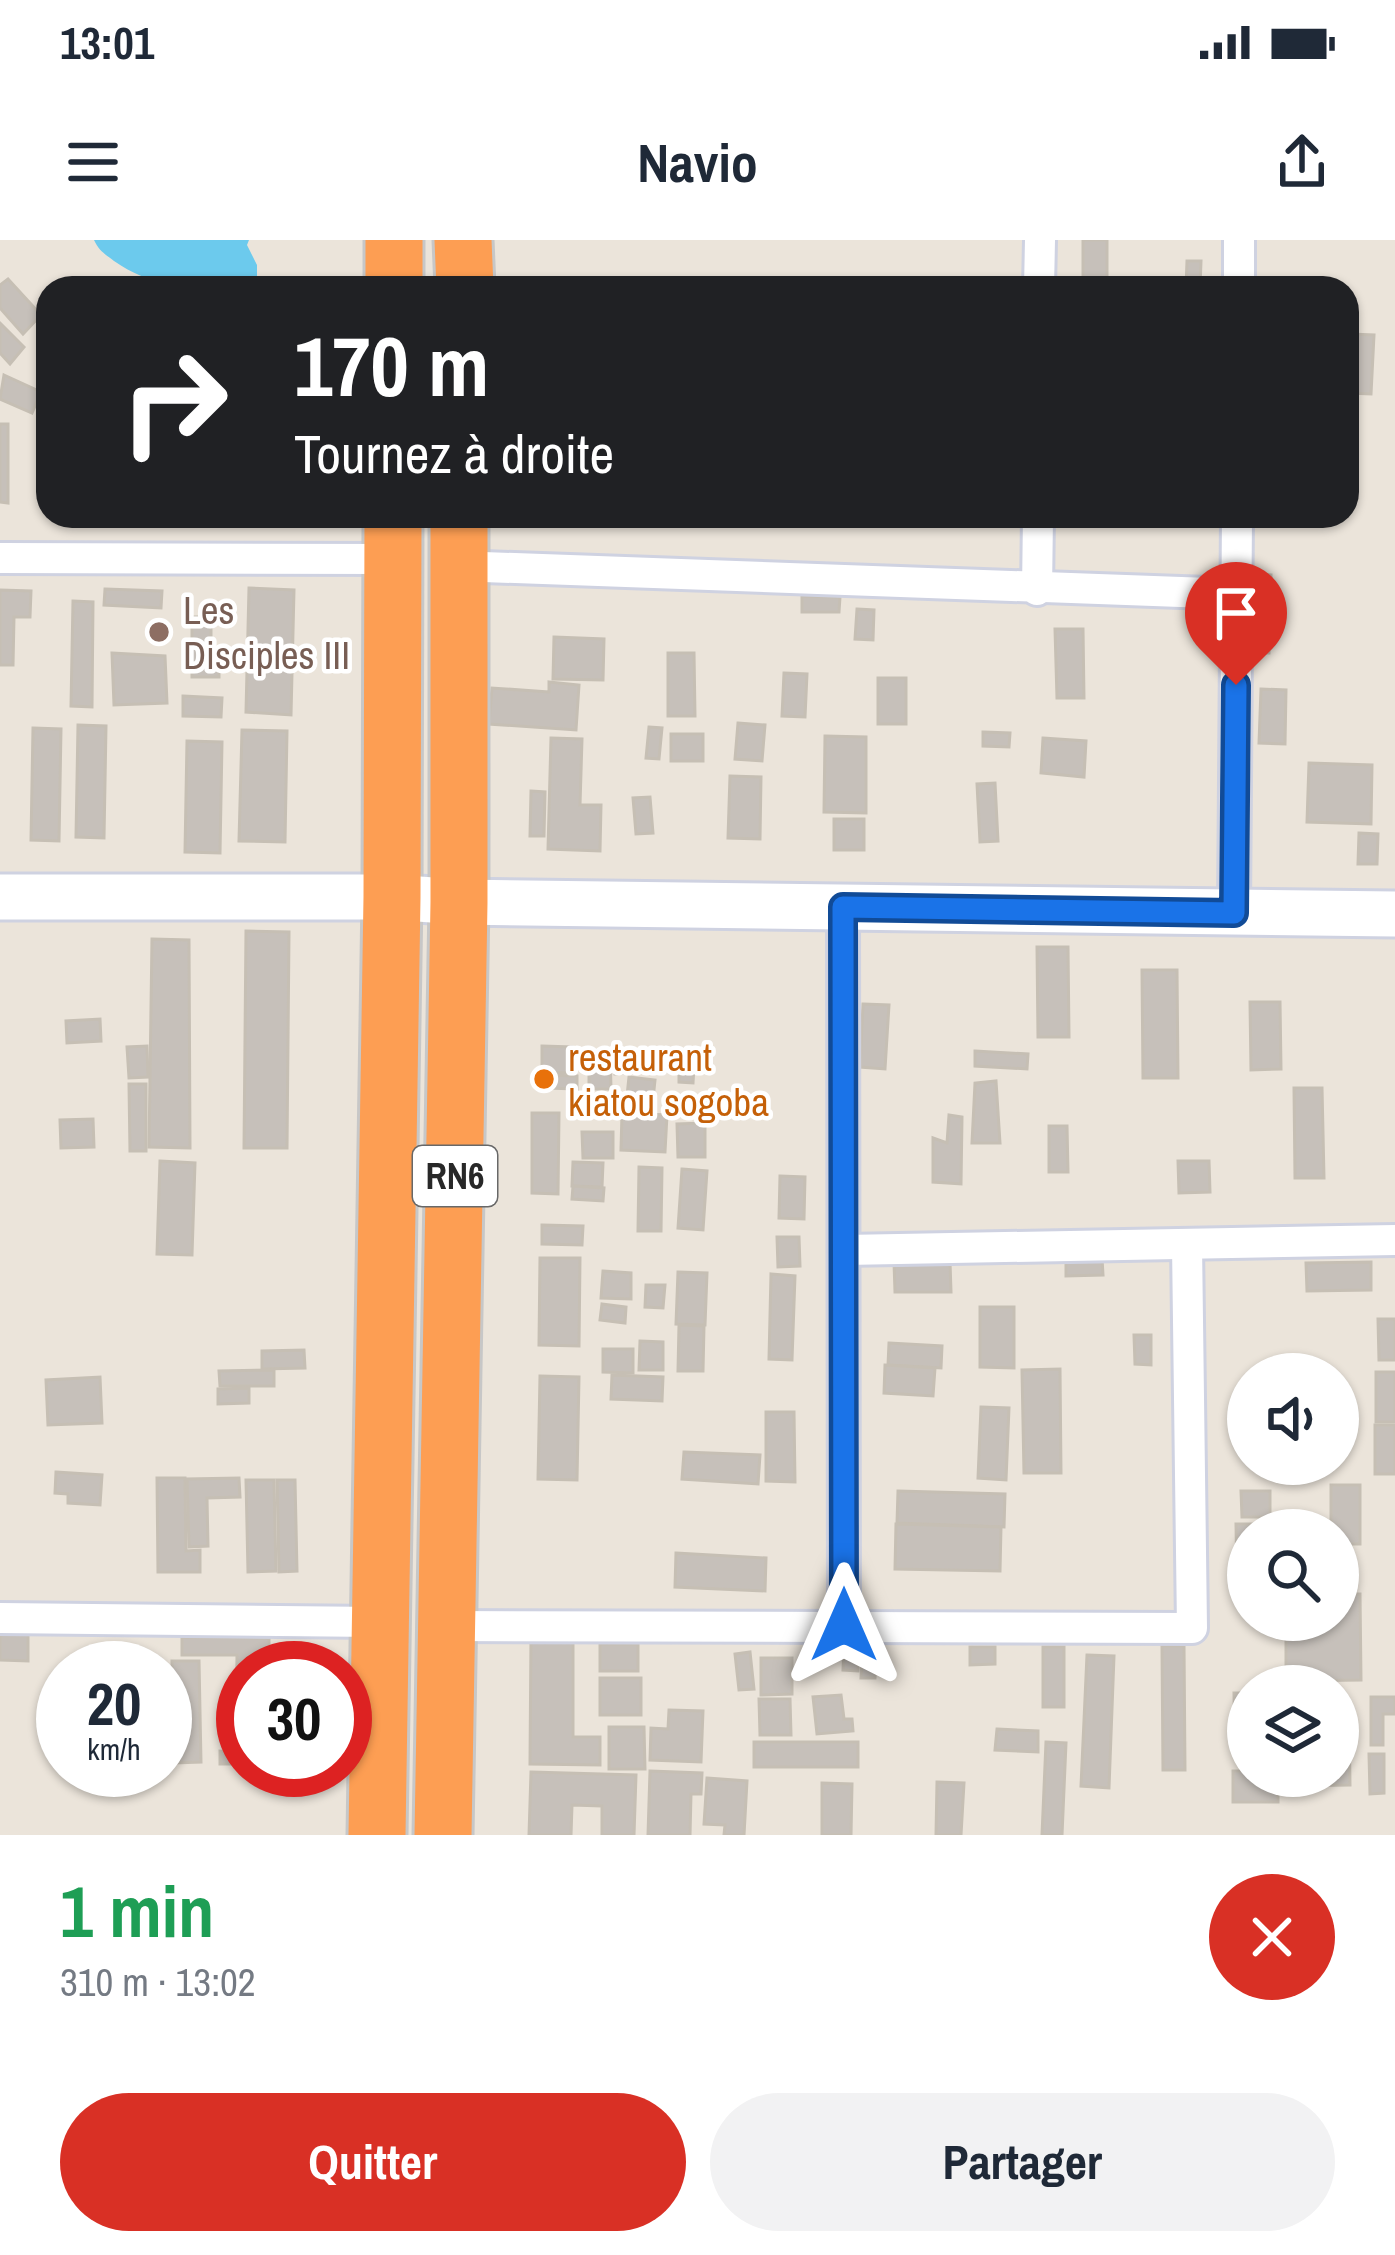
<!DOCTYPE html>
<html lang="fr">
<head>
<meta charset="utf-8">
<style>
	body { margin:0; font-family:"Archivo Narrow",sans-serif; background:#f2f2f3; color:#1f2937; height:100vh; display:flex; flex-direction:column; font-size:45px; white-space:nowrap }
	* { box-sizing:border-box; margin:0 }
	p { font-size:39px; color:#747a83 }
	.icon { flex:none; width:66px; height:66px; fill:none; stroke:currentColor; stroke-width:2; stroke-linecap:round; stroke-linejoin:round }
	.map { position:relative; height:1595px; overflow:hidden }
	.side { display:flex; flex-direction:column; background:#fff; flex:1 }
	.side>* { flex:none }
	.top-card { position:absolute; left:36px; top:36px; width:1323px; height:252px; border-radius:36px; box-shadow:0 3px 9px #0004; background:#202124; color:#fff; overflow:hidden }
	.controls { position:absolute; left:1227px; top:1113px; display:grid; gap:24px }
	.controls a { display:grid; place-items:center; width:132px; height:132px; border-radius:50%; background:#fff; box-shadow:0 3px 9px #0004; font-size:60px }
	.speed { position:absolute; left:36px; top:1401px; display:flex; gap:24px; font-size:60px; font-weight:700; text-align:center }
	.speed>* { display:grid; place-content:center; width:156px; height:156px; border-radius:50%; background:#fff; box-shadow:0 3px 9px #0004; line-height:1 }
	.speed small { font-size:30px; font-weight:400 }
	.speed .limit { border:18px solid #d22; background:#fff; color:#111 }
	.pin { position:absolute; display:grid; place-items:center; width:102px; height:102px; color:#fff; margin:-123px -51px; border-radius:50% 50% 50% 0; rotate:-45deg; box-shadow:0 0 12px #0007 }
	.pin .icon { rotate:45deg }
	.me { position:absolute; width:132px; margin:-66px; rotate:0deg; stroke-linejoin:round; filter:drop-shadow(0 0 9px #0008) }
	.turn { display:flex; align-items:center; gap:42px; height:252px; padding:0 60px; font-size:54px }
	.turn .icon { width:156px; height:156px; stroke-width:2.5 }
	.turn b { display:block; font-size:84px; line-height:102px }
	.round { display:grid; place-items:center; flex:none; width:126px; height:126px; border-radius:63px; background:#f2f2f3 }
	.overview { display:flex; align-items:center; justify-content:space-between; height:204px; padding:0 60px }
	h1 { font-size:72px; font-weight:700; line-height:90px; color:#1e9e55 }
	.button { display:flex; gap:24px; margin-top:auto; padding:24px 60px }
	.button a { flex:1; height:138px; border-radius:72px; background:#d93025; color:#fff; font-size:48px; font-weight:700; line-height:138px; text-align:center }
	.button a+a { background:#f2f2f3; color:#1f2937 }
	.status { display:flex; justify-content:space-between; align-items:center; height:84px; padding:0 60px; background:#fff; direction:ltr }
	.status svg { height:33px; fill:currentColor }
	header { display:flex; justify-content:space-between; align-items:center; height:156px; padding:0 60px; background:#fff; font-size:54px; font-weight:700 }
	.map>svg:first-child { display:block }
	.water { fill:#6ccaed }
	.building { fill:#c6c0ba; stroke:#c6bfb4; stroke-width:3 }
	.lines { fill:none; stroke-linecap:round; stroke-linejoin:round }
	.street-casing { stroke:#cfd2e1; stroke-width:36 }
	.secondary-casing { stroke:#cfd2e1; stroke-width:51 }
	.highway-casing { stroke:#c7c7c7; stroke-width:63 }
	.street { stroke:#fff; stroke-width:30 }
	.secondary { stroke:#fff; stroke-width:45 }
	.highway { stroke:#fd9e53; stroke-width:57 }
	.route-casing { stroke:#114b97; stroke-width:30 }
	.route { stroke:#1a73e8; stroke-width:21 }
	.education-dot { fill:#8d6e63; stroke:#fff; stroke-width:4.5 }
	.food-dot { fill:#e8710a; stroke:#fff; stroke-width:4.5 }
	.labels { text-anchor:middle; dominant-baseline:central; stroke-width:9; stroke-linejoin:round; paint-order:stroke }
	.shield { fill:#fff; stroke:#686868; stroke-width:3 }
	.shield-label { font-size:36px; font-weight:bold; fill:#282828 }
	.education-label { font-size:39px; fill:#785e54; stroke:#fff; text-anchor:start }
	.food-label { font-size:39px; fill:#c56008; stroke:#fff; text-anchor:start }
</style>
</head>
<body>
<div class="status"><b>13:01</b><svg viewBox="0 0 49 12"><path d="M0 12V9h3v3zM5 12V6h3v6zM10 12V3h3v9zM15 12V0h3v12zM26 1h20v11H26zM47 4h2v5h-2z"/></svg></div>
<header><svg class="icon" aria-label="menu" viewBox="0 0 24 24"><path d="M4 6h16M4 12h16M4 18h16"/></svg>Navio<svg class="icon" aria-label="share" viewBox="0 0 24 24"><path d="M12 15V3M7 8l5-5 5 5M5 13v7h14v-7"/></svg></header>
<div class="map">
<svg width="1395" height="1595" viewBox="0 0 1395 1595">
	<rect width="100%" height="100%" fill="#ebe4da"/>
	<path class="water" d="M 94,0 L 249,0 L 247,5 L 257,25 L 257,48 C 204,48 160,53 114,21 C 105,14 99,11 94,0 Z"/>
	<g class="building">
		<rect x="1083" y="0" width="24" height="48"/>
		<polygon points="1187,21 1201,21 1200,48 1186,48"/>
		<polygon points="8,39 41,75 23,94 0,68 0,45"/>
		<polygon points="0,83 24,107 10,124 0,113"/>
		<polygon points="1350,94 1374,95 1371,154 1348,153"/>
		<polygon points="4,135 41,152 32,173 0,159"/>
		<polygon points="0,184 8,184 8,263 0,262"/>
		<polygon points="1256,334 1271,335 1269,413 1254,413"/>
		<polygon points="249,348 294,350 291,475 246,472"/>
		<polygon points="105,349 162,351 161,368 104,365"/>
		<polygon points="0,350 31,351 30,377 14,377 13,425 0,425"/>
		<polygon points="802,356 840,357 839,372 802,372"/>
		<polygon points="73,361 93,362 92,467 71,466"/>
		<polygon points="857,369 874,370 873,400 855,399"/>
		<polygon points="192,377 211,377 211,408 219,408 219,437 192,437"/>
		<polygon points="1055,389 1083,389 1084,458 1057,458"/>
		<polygon points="554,397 604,399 603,440 553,439"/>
		<polygon points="112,413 165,416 167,463 114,465"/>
		<polygon points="668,413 694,413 695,476 668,476"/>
		<polygon points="784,433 807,434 805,477 782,476"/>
		<rect x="878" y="438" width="28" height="46"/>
		<polygon points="549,442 579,445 576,490 489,484 492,448 549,452"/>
		<polygon points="1261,449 1286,450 1285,504 1259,503"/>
		<polygon points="183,456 222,458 221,477 183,476"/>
		<polygon points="738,483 765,485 762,521 735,519"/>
		<polygon points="78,485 106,486 104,598 76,597"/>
		<polygon points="649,487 662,488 659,519 646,518"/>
		<polygon points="33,488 61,489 59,601 31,600"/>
		<polygon points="242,490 287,491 285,602 239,601"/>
		<polygon points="983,492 1010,493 1009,507 983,506"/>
		<rect x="671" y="494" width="32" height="27"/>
		<polygon points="825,496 866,497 866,573 824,572"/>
		<polygon points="551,498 582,499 580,565 601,565 600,611 548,609"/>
		<polygon points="1043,498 1086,501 1084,537 1041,533"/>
		<polygon points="187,501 222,502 220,613 185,612"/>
		<polygon points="1309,523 1372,525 1371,584 1307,582"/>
		<polygon points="730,536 761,537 760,599 728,598"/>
		<polygon points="995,543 998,601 980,602 977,544"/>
		<polygon points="531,551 545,552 544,596 530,596"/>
		<polygon points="650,557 653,593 636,594 633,558"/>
		<rect x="834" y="579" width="30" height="31"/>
		<polygon points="1359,593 1378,594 1377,624 1358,624"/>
		<polygon points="246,691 289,692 287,908 244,908"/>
		<polygon points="152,699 189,700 190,908 149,907"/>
		<polygon points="1037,707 1068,707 1069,797 1038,797"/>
		<polygon points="1142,730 1177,730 1178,838 1143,838"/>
		<polygon points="1250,762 1280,762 1281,829 1251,830"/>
		<polygon points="863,764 889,765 885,829 860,827"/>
		<polygon points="100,779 101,801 67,803 66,781"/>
		<polygon points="147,806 148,837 129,838 127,807"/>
		<polygon points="542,806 572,807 572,833 542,832"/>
		<polygon points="662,810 664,831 615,834 614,813"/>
		<polygon points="695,810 693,843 679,842 679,811"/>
		<polygon points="589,811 610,811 611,849 589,849"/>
		<polygon points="975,811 1028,814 1027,829 975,826"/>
		<polygon points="547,835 577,836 577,849 546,848"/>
		<polygon points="629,837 655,840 653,859 627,856"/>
		<polygon points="996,841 1000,903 972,903 975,843"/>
		<polygon points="129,844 146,844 146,911 130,911"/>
		<polygon points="1294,848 1322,848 1324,938 1295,938"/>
		<polygon points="532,873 559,873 558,954 532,953"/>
		<polygon points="622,873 667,875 665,912 621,910"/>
		<polygon points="949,875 962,877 961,944 933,942 933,898 947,903"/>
		<polygon points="93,879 94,907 61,908 60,880"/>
		<polygon points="705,883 705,917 678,917 677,884"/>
		<polygon points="1049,886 1067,886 1068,932 1049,932"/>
		<polygon points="582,892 613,892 613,918 583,918"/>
		<polygon points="160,921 195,923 192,1015 157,1014"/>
		<polygon points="1178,921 1209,921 1210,952 1179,953"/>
		<polygon points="573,922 603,923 602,947 572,946"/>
		<polygon points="639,927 662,928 661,991 638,991"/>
		<polygon points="682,929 707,931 703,990 678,988"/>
		<polygon points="780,936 805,937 804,979 779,978"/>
		<polygon points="573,946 604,948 603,961 572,959"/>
		<polygon points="542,985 583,986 582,1005 542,1004"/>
		<polygon points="777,997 799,997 800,1026 778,1027"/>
		<polygon points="540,1018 580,1018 579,1106 539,1105"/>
		<polygon points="1066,1018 1102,1018 1103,1035 1066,1036"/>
		<polygon points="894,1022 950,1022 951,1052 895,1052"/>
		<polygon points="1371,1022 1371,1050 1307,1051 1306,1023"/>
		<polygon points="603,1031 631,1033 631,1059 601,1058"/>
		<polygon points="678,1032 707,1033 705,1085 676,1084"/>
		<polygon points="771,1034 795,1036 792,1120 769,1119"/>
		<polygon points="646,1045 665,1045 663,1068 645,1067"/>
		<polygon points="602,1064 626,1067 625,1083 600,1080"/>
		<polygon points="980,1067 1014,1067 1014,1128 980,1127"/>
		<polygon points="1378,1079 1395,1079 1395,1120 1379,1120"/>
		<polygon points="679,1085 704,1086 703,1131 678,1131"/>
		<polygon points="1134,1095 1151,1095 1151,1125 1135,1124"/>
		<polygon points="640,1101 663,1102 663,1130 639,1130"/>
		<polygon points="889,1103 942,1106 941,1128 888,1125"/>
		<polygon points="603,1109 633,1109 633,1133 603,1132"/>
		<polygon points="304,1110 305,1128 262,1129 262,1111"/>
		<polygon points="885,1125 935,1128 933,1156 884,1153"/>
		<polygon points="1060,1129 1061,1233 1024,1233 1022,1130"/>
		<polygon points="274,1130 274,1146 220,1146 219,1131"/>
		<rect x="1376" y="1132" width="19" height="50"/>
		<polygon points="612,1135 663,1137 662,1161 611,1159"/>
		<polygon points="540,1136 579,1137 577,1240 538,1239"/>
		<polygon points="100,1137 102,1183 48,1185 46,1140"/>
		<polygon points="249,1148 249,1163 218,1164 218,1149"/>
		<polygon points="981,1167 1009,1168 1006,1240 978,1238"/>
		<polygon points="766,1172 794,1172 795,1242 766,1241"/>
		<rect x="1375" y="1185" width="20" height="49"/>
		<polygon points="684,1212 760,1215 758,1244 682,1239"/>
		<polygon points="56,1232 102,1235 100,1265 68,1263 68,1254 55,1253"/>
		<polygon points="157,1238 185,1238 186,1311 200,1310 200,1332 158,1332"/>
		<polygon points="239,1238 240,1257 207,1258 208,1306 189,1307 187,1239"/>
		<polygon points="246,1240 274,1240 276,1331 248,1332"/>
		<polygon points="277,1240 295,1240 297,1331 279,1332"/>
		<polygon points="1331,1245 1360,1245 1360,1304 1338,1304 1338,1290 1331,1290"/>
		<polygon points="898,1251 1005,1254 1004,1287 897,1283"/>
		<polygon points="1241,1251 1270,1251 1270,1277 1242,1277"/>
		<polygon points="896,1284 1001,1287 1000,1331 895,1329"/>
		<polygon points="1236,1284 1271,1284 1271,1290 1248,1290 1248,1342 1237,1342"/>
		<polygon points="676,1313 766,1318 765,1351 675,1347"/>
		<polygon points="1338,1354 1360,1354 1361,1440 1286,1441 1286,1380 1338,1380"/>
		<polygon points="0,1394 28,1394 28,1421 0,1420"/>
		<polygon points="531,1396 573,1396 573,1497 600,1497 600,1525 530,1524"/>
		<polygon points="182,1397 269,1398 269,1428 243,1428 243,1524 220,1524 220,1511 236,1512 237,1415 182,1415"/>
		<polygon points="863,1402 877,1402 875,1438 861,1438"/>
		<rect x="600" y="1404" width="38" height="27"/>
		<polygon points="844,1404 859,1405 858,1431 843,1430"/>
		<polygon points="1162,1406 1184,1406 1185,1530 1163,1530"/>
		<polygon points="970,1407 995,1407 995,1424 970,1425"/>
		<rect x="1043" y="1407" width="21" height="60"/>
		<polygon points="750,1412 754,1449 739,1450 735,1414"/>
		<polygon points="1087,1415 1114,1416 1109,1548 1081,1546"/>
		<polygon points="761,1418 792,1418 792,1454 761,1455"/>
		<polygon points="172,1421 199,1421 201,1522 174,1523"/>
		<rect x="600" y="1438" width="41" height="37"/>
		<polygon points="1234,1453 1248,1453 1248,1517 1235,1517"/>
		<polygon points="841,1455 844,1479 852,1479 853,1491 817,1494 813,1457"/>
		<polygon points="1371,1457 1395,1457 1395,1474 1383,1474 1383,1505 1371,1505"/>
		<polygon points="759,1459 790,1459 791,1495 760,1495"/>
		<polygon points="669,1470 703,1471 701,1522 650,1520 651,1488 668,1489"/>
		<polygon points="1338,1471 1349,1471 1350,1545 1287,1546 1287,1536 1338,1536"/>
		<polygon points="609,1487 644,1487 645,1529 609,1529"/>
		<polygon points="997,1489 1038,1491 1038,1512 995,1510"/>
		<rect x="754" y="1502" width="104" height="25"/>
		<polygon points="1046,1502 1066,1503 1062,1595 1042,1595"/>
		<polygon points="1369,1514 1384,1514 1384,1553 1370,1554"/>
		<polygon points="650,1531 702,1533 701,1554 691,1554 690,1595 648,1595"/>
		<polygon points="1233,1531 1248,1531 1248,1536 1278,1536 1278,1562 1233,1562"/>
		<polygon points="531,1532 636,1535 634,1595 602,1595 602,1566 572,1565 571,1595 529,1595"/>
		<polygon points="707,1538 747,1541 744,1595 724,1595 725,1585 704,1584"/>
		<polygon points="937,1542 964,1543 961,1595 936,1595"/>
		<polygon points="822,1543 852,1544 851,1595 822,1595"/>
	</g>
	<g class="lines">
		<defs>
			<g id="street">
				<polyline points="1039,48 1040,0"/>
				<polyline points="1239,48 1239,0"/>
				<polyline points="0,318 393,319"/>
				<polyline points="457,326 1236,354"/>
				<polyline points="1037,350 1038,276"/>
				<polyline points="843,667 844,1385"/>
				<polyline points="1234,672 1237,276"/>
				<polyline points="845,1010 1395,1000"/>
				<polyline points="0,1378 378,1382"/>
				<polyline points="448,1386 1192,1388 1187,1004"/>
			</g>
			<polyline id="secondary" points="0,657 392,657 459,662 1395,674"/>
			<g id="highway">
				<polyline points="463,0 465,48"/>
				<polyline points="394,48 394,0"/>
				<polyline points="377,1595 392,657 393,276"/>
				<polyline points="443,1595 459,662 459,276"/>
			</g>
		</defs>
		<use href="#street" class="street-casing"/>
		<use href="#secondary" class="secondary-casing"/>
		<use href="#highway" class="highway-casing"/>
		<use href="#street" class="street"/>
		<use href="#secondary" class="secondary"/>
		<use href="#highway" class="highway"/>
	</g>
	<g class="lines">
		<defs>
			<polyline id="route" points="844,1385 843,667 1234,673 1236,445"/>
		</defs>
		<use href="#route" class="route-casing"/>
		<use href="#route" class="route"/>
	</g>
	<circle class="education-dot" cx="159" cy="392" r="12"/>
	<circle class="food-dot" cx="544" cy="839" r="12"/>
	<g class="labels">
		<rect class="shield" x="413" y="906" width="84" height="60" rx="9"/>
		<g class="shield-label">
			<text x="455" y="936">RN6</text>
		</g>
		<g class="education-label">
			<text x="183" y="370">Les<tspan x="183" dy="45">Disciples III</tspan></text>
		</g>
		<g class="food-label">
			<text x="568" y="817">restaurant<tspan x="568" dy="45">kiatou sogoba</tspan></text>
		</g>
	</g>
</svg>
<div class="controls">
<a><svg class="icon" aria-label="sound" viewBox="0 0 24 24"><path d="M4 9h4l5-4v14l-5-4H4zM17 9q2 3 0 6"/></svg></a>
<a><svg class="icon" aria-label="search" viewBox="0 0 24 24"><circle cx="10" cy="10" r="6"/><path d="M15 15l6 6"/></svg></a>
<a><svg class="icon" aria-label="layers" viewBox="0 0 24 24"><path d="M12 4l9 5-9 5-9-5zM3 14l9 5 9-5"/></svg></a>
</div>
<div class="speed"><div>20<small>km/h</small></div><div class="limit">30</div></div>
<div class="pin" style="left:1236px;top:445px;background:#d93025"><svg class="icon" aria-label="arrive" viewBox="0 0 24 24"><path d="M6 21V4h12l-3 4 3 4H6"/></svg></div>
<svg class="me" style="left:844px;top:1385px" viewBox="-20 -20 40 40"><path d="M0-17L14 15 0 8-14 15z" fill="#1a73e8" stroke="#fff" stroke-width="4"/></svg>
<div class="top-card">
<div class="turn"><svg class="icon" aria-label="right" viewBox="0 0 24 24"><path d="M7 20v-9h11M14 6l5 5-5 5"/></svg><div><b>170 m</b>Tournez à droite</div></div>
</div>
</div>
<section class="side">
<div class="overview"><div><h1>1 min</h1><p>310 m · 13:02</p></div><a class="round" style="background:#d93025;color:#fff"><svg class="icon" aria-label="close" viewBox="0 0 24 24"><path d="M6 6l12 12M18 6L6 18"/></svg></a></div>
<div class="button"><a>Quitter</a><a>Partager</a></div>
</section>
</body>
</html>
